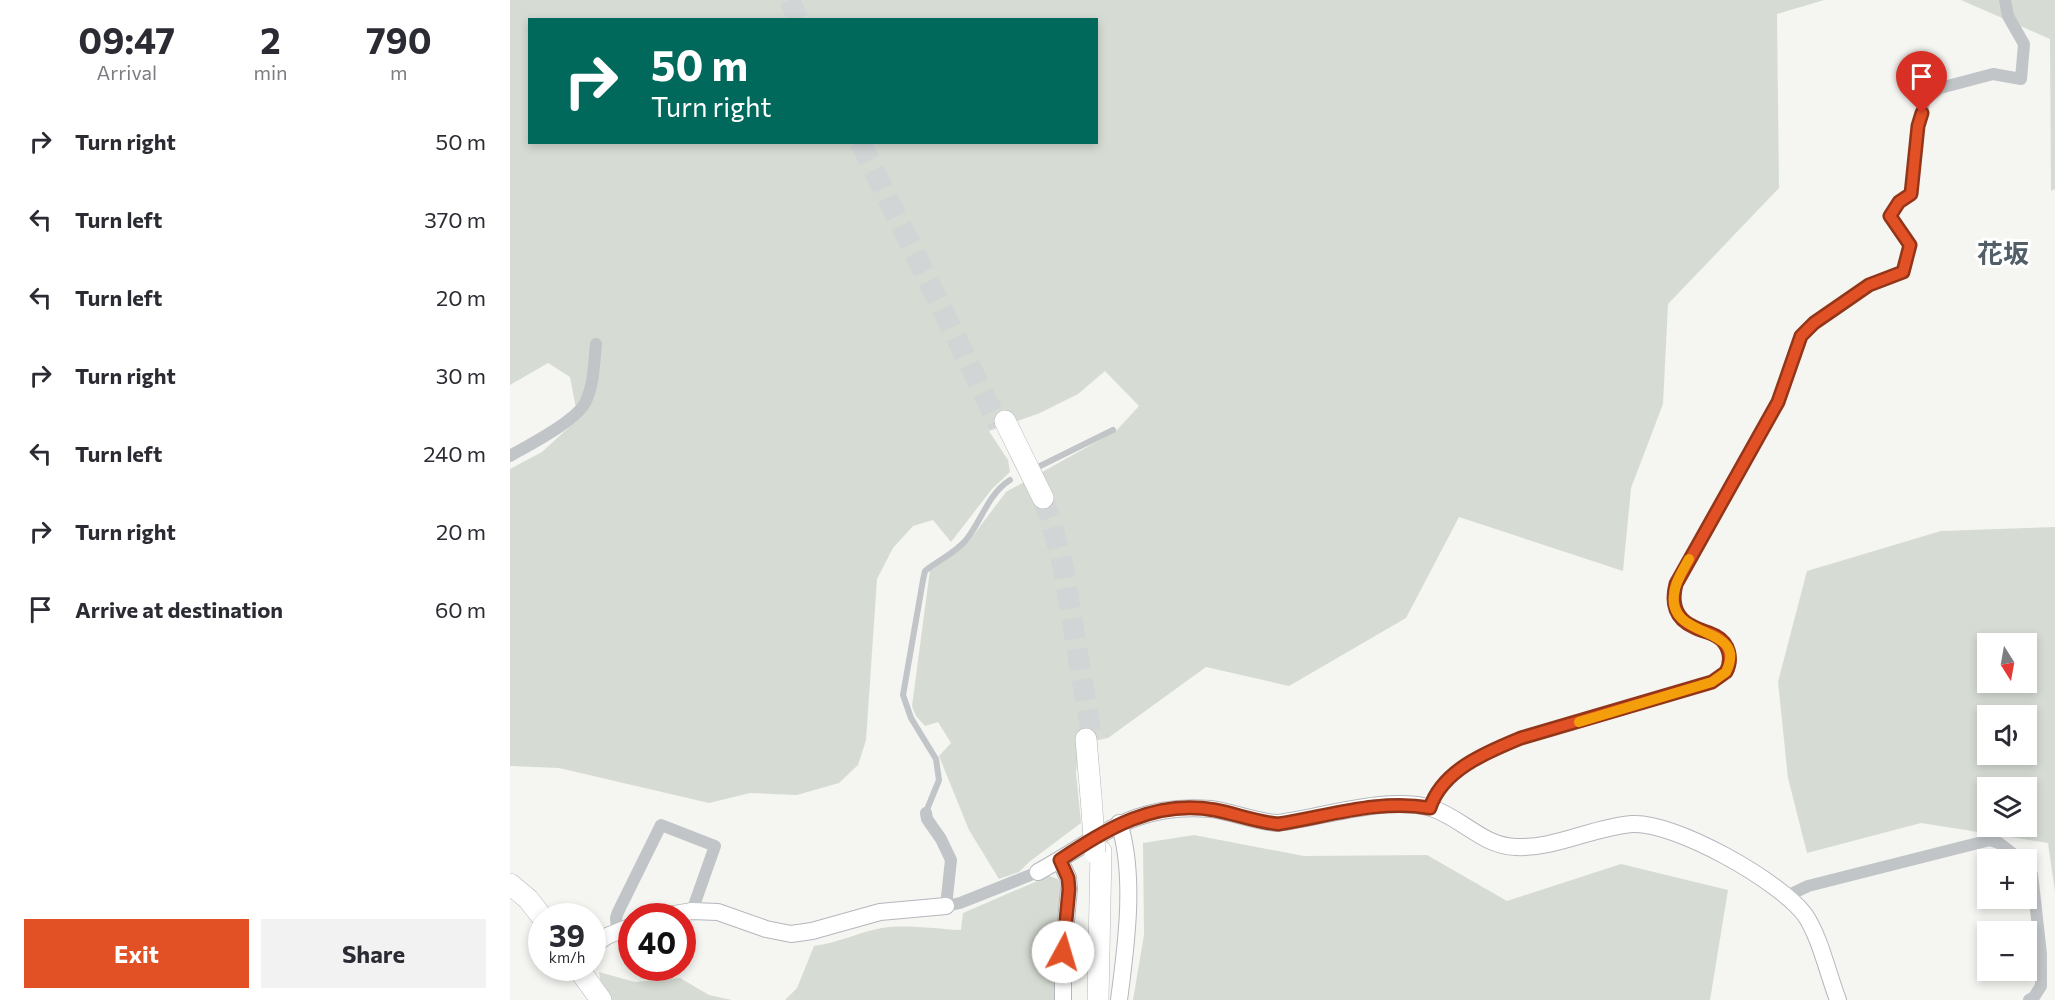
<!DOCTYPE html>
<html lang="en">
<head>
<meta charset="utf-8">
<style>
	body { margin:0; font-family:Commissioner,"Noto Sans JP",sans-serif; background:#f2f2f3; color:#2b2b33; height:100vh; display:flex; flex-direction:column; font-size:22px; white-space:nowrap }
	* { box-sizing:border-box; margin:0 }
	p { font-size:20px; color:#7c7c81 }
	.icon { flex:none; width:33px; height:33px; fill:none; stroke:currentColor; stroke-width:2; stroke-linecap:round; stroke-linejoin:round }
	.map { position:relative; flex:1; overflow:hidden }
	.side { display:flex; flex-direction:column; background:#fff; width:510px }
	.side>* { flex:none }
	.top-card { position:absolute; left:18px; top:18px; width:570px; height:126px; border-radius:0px; box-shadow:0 3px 9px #0003; background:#00695c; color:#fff; overflow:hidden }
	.needle { width:39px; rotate:169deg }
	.controls { position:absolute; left:1467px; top:633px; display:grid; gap:12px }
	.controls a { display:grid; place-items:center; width:60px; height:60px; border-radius:0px; background:#fff; box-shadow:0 3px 9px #0003; font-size:30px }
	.speed { position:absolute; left:18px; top:903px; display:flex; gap:12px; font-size:30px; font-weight:700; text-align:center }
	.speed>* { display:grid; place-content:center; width:78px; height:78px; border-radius:50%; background:#fff; box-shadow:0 3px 9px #0003; line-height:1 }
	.speed small { font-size:15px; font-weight:400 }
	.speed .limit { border:9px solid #d22; background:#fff; color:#111 }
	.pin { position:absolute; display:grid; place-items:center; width:51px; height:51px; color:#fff; margin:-62px -26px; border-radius:50% 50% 50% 0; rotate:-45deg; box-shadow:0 0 6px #0007 }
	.pin .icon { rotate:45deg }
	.me { position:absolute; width:66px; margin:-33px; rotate:6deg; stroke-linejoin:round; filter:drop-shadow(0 0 4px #0008) }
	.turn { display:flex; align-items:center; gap:21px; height:126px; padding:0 24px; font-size:27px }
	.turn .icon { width:78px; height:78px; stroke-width:2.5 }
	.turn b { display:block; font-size:42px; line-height:51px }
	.eta { display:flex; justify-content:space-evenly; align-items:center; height:102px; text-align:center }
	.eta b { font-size:36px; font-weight:700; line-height:42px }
	.action { display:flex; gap:12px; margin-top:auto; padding:12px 24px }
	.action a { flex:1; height:69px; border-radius:0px; background:#e25125; color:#fff; font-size:24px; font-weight:700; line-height:69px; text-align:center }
	.action a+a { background:#f2f2f3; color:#2b2b33 }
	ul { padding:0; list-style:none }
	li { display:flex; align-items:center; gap:18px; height:78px; padding:0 24px }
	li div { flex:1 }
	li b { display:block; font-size:22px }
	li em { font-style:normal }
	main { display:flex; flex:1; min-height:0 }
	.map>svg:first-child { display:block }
	.green { fill:#d6dcd3; fill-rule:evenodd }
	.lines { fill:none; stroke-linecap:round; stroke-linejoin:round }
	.highway-tunnel { stroke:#d1d5d6; stroke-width:21; stroke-dasharray:21 10; stroke-linecap:butt }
	.secondary-casing { stroke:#b3b8bd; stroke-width:18 }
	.highway-casing { stroke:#b4b7ba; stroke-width:22 }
	.lane { stroke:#c1c5c8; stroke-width:6 }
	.street { stroke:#c1c5c8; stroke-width:12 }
	.secondary { stroke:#fff; stroke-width:16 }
	.highway { stroke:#fff; stroke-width:21 }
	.highway-bridge-casing { stroke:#b4b7ba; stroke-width:22; stroke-linecap:butt }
	.highway-bridge { stroke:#fff; stroke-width:21 }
	.route-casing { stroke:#933518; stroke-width:15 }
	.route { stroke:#e25125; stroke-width:10 }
	.slow { stroke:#f59e0b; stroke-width:10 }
	.labels { text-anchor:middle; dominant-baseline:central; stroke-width:6; stroke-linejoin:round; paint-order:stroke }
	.quarter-label { font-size:26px; font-weight:bold; fill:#525e68; stroke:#fff }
</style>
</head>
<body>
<main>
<section class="side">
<div class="eta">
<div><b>09:47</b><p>Arrival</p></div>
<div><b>2</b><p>min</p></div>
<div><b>790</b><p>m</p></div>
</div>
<ul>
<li><svg class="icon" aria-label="right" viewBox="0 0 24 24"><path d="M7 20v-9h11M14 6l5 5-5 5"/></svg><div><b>Turn right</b></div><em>50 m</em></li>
<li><svg class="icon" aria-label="left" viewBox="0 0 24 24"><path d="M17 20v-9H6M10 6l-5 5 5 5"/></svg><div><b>Turn left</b></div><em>370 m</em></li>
<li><svg class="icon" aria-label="left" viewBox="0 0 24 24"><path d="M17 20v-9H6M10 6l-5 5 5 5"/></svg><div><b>Turn left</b></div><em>20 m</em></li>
<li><svg class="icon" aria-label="right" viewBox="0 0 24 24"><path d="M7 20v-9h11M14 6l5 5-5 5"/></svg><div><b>Turn right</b></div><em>30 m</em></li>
<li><svg class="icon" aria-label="left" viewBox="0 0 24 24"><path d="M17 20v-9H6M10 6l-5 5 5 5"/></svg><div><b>Turn left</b></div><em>240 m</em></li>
<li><svg class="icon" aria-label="right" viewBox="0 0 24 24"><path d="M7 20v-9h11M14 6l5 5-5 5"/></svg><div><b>Turn right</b></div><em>20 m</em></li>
<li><svg class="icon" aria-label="arrive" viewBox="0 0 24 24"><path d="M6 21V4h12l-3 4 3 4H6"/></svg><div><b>Arrive at destination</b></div><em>60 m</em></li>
</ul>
<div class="action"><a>Exit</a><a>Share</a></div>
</section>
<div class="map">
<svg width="1545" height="1000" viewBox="0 0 1545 1000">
	<rect width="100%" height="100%" fill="#f5f5f2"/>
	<g class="green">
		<path d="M 0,0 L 1314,0 L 1267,14 L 1269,188 L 1158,304 L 1153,404 L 1121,488 L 1113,571 L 949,517 L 896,618 L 779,686 L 696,667 L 598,738 L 569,744 L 566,773 L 571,823 L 519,862 L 509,872 L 489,879 L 459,830 L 429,756 L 441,743 L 428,722 L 415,726 L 406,716 L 402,706 L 420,570 L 459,541 L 496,492 L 606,431 L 629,406 L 595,371 L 568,394 L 530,413 L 479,431 L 498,460 L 500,472 L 482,489 L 441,542 L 423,520 L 403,526 L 383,548 L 367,579 L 356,740 L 348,765 L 329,783 L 287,795 L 240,793 L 199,803 L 49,768 L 0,766 L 0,469 L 32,452 L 68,419 L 60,377 L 38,363 L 0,385 ZM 20,20 L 586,20 L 586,142 L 20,142 Z"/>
		<polygon points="1451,0 1545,0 1545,189 1541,191 1540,39"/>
		<path d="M 1545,527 L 1545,892 L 1538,843 L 1411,823 L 1297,853 L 1278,778 L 1268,682 L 1297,571 L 1431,531 ZM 1478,644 L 1516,644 L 1516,682 L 1478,682 ZM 1478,716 L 1516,716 L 1516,754 L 1478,754 ZM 1478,788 L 1516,788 L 1516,826 L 1478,826 Z"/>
		<polygon points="684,835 794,856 917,855 997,901 1111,864 1218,890 1200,1000 623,1000 634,935 633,843"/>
		<path d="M 539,876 L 548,879 L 551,894 L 546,1000 L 275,1000 L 287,988 L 304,946 C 328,943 349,932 372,928 C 397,924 426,929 451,930 L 453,913 Z"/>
		<polygon points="89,972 125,982 170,978 199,995 222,1000 102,1000 91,985"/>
	</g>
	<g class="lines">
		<g class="highway-tunnel">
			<polyline points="279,0 289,20"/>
			<polyline points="350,142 489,425"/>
			<polyline points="533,498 541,521 553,566 582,738"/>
		</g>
		<defs>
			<g id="secondary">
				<path d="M 609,823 C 626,875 616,947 609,1000"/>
				<polyline points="550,860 558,878 559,889 553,953 553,1000"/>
				<path d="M 528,872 C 590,838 623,802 701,809 C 724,812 745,822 768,823 C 812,817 879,795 921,808 C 951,817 972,846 1006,847 C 1045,849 1083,827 1122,824 C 1164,821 1270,881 1295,915 C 1310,937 1318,974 1328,1000"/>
				<polyline points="153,916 182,911 208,912 256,929 281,934 302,931 370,912 436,906"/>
				<polyline points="82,946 97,936 122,926"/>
			</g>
			<g id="highway">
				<polyline points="495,421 533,498"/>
				<polyline points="576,739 581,797"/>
				<polyline points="0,884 18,899 32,917"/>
				<polyline points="68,968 91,1000"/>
				<polyline points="588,1000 591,851"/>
			</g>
		</defs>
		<use href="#secondary" class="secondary-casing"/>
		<use href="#highway" class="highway-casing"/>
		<g class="lane">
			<polyline points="524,469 603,430"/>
			<path d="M 416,812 L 429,780 L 426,759 L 401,718 L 393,695 L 413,580 L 415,571 C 429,560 445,553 456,540 C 472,520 478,494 500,480"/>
		</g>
		<g class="street">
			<path d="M 0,456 C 19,445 68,420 76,401 C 84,384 84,362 86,344"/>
			<path d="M 920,808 C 932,770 977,752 1012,738 L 1202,682 L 1216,672 C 1219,666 1220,661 1219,654 C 1214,619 1151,640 1166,584 L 1268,402 L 1291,336 L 1304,323 L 1359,285 L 1393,272 L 1399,245 L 1380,216 L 1389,202 L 1401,194 L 1408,126 L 1415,100 L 1430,88 L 1483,74 L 1511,79 L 1514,44 L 1498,16 L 1495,0"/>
			<polyline points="416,813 417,819 431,839 441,860 436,906 450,903 528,872"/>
			<polyline points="1516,864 1522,874 1531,954 1531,986 1524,997 1519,1000"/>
			<polyline points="1277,896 1298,886 1480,840 1489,843 1511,860"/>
			<polyline points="107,931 106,918 108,912 151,825 205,846 182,911"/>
		</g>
		<use href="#secondary" class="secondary"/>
		<use href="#highway" class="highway"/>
		<defs>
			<polyline id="highway-bridge" points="581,797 585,853"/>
		</defs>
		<use href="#highway-bridge" class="highway-bridge-casing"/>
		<use href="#highway-bridge" class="highway-bridge"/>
	</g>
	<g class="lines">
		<defs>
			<path id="route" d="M 553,952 L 559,889 L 558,878 L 550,860 C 597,829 644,799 705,810 C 726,814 746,822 768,824 C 819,816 869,799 920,808 C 932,770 977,752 1011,738 L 1202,682 L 1216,672 C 1223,659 1219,643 1206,636 C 1199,632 1191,631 1184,627 C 1165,619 1161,603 1166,584 L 1268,402 L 1291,336 L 1304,323 L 1359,285 L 1393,272 L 1400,245 L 1380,216 L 1389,202 L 1401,194 L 1408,126 L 1412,113"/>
		</defs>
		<use href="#route" class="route-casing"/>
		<use href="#route" class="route"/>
		<path class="slow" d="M 1069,722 L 1202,682 L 1216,672 C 1240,624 1157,641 1164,594 C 1165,582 1173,570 1179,559"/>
	</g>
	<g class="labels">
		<g class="quarter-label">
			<text x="1493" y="252">花坂</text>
		</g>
	</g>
</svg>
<div class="controls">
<a><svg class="needle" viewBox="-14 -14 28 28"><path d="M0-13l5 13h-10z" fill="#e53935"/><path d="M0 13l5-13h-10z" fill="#7c7c81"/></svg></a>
<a><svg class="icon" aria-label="sound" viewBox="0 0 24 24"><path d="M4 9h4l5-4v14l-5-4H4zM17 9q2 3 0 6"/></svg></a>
<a><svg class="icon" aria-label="layers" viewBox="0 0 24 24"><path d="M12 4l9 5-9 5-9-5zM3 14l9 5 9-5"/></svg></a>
<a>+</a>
<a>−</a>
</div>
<div class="speed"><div>39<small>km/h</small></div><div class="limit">40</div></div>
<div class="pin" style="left:1412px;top:113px;background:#d93025"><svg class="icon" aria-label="arrive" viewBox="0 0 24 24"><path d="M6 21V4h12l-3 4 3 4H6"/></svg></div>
<svg class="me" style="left:553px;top:952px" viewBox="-20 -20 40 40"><circle r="19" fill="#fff"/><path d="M0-13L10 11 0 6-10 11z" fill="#e25125"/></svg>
<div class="top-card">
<div class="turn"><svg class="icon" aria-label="right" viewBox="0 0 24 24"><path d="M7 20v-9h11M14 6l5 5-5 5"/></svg><div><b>50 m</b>Turn right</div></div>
</div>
</div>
</main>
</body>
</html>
